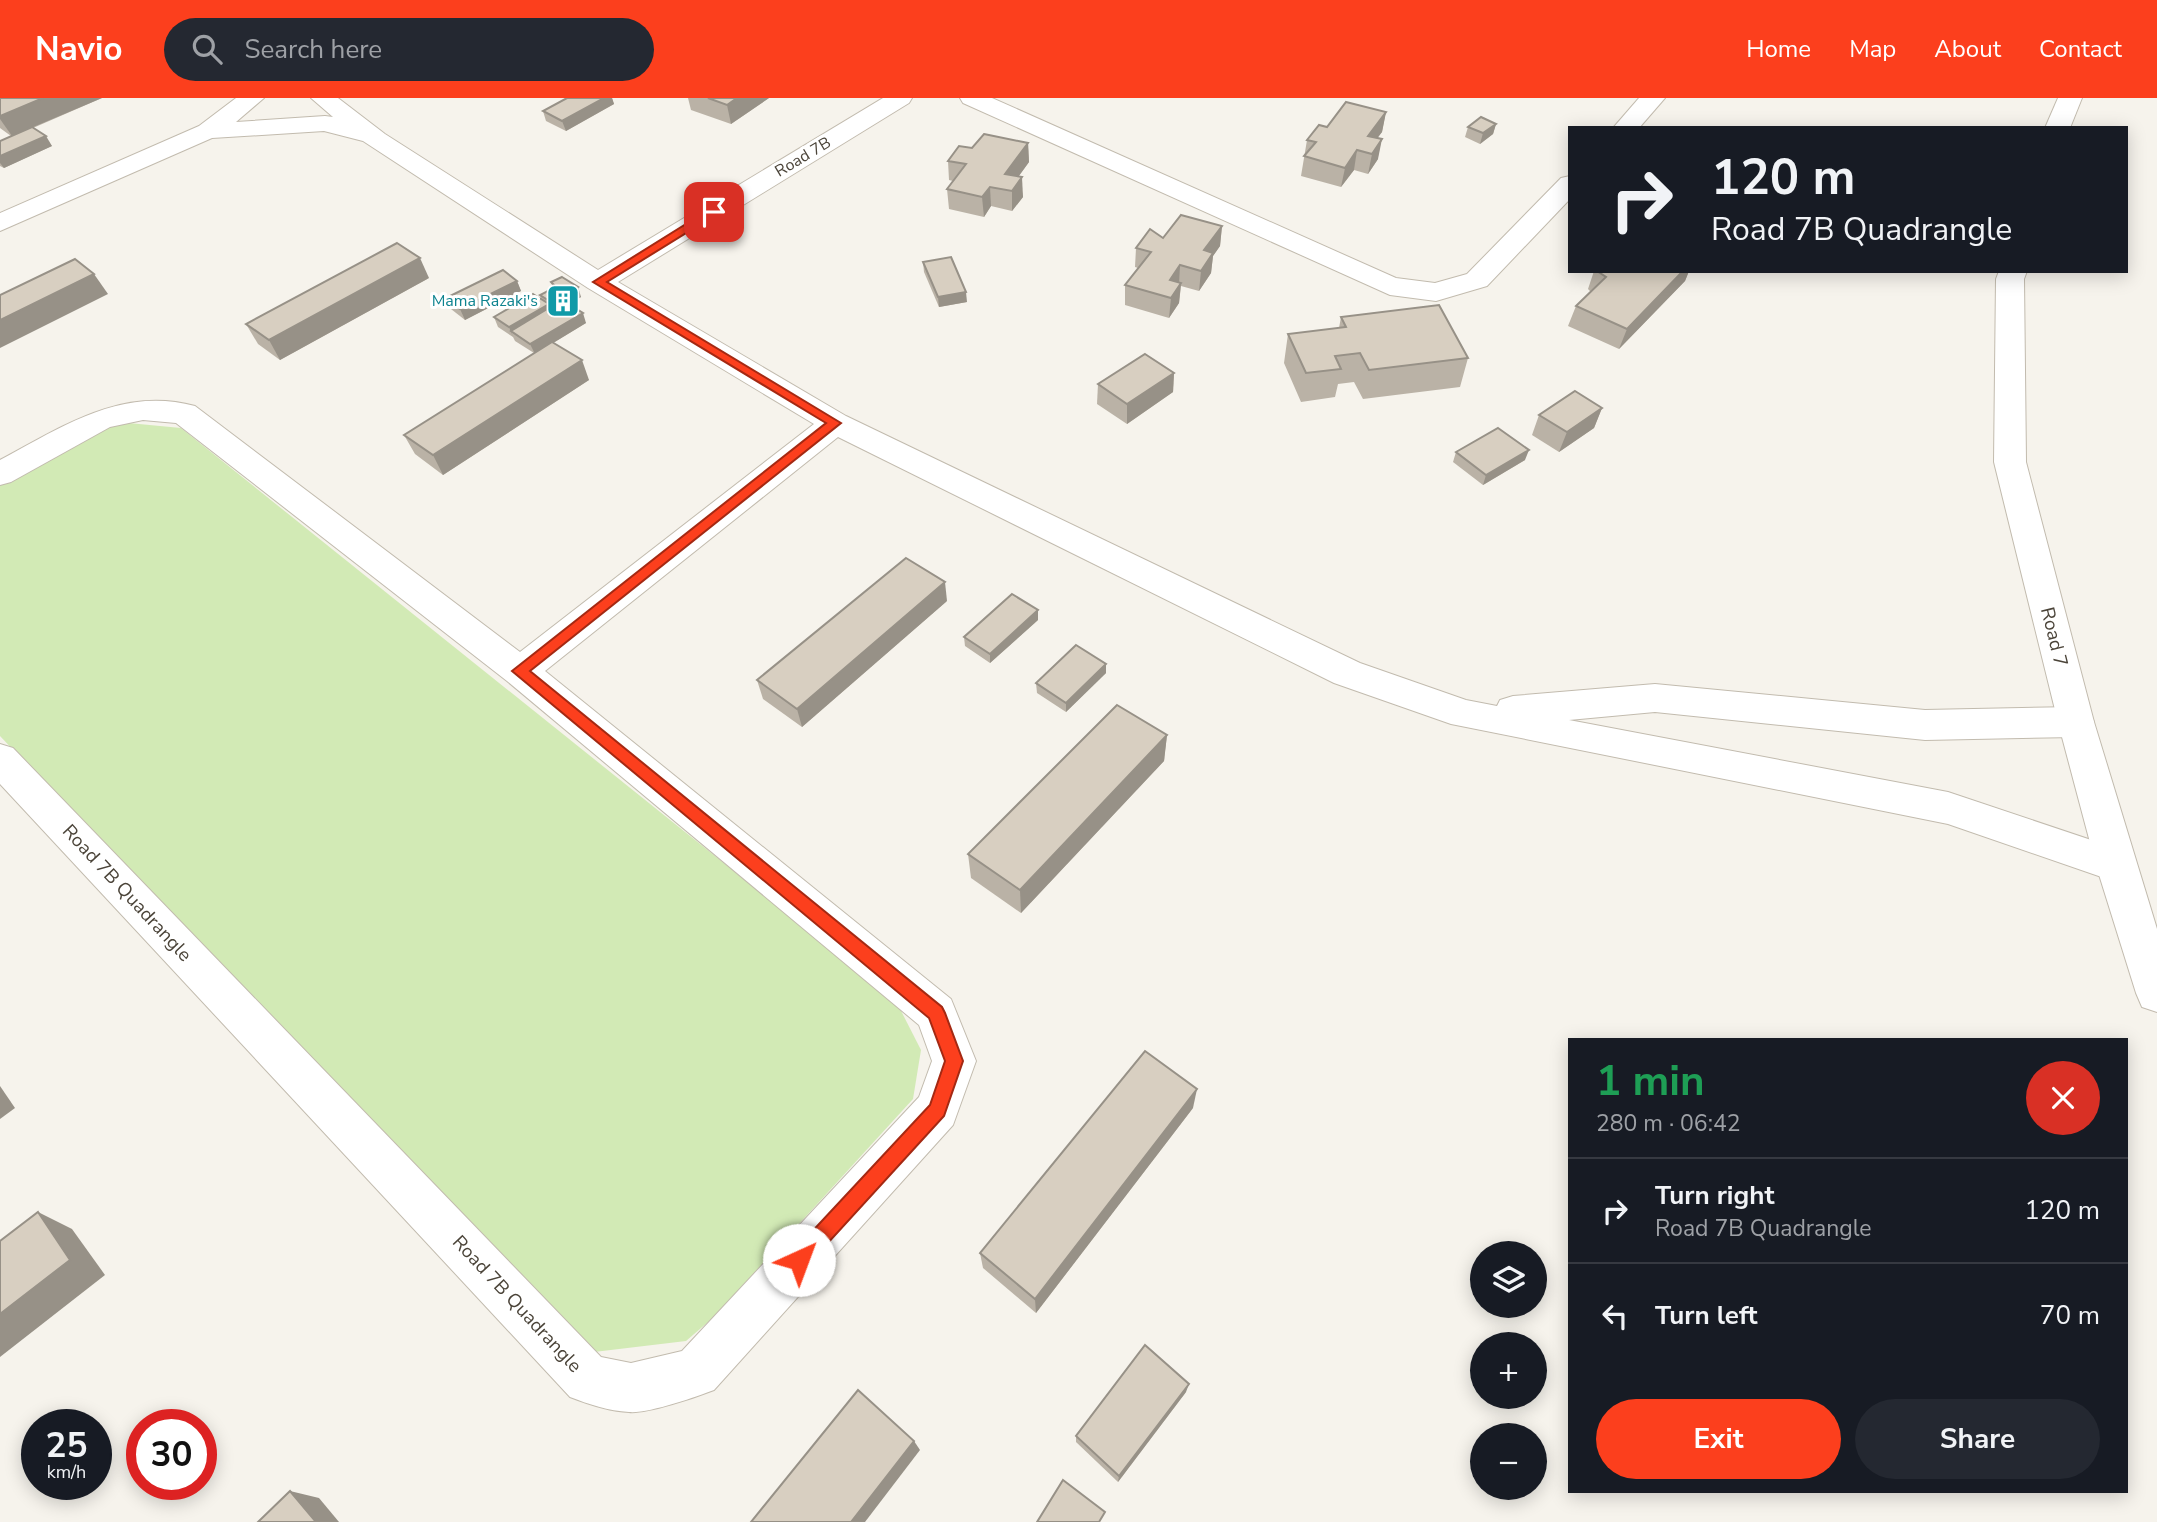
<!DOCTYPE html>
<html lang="en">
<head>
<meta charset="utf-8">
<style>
	body { margin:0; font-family:"Nunito Sans",sans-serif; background:#242831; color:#f1f3f6; height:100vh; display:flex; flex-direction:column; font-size:26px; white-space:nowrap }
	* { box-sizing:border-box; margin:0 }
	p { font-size:23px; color:#9ea1a6 }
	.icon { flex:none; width:38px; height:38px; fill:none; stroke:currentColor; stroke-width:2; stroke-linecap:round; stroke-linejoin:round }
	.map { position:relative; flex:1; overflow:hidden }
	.side { position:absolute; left:1568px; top:940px; width:560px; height:455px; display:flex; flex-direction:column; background:#171b24; border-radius:0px; box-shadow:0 4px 18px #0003 }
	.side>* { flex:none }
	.guide { position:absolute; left:1568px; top:28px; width:560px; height:147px; border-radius:0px; box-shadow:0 4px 18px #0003; background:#171b24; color:#f1f3f6; overflow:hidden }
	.buttons { position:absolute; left:1470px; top:1143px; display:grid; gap:14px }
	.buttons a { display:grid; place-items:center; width:77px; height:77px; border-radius:50%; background:#171b24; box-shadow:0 4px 18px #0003; font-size:35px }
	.speed { position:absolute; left:21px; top:1311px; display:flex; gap:14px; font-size:35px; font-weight:700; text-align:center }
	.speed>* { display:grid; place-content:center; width:91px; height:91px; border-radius:50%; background:#171b24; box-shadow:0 4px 18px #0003; line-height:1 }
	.speed small { font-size:18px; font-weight:400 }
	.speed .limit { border:10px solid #d22; background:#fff; color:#111 }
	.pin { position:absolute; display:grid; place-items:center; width:60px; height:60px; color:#fff; margin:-30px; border-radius:14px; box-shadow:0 4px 10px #0006 }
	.me { position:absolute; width:77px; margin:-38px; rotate:43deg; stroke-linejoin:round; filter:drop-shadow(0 0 5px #0008) }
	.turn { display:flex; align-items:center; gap:24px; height:147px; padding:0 28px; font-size:32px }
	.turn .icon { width:91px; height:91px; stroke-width:2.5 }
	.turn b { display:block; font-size:49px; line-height:60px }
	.round { display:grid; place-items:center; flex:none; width:74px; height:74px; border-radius:37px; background:#242831 }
	.head { display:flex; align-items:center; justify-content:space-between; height:119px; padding:0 28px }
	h1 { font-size:42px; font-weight:700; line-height:52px; color:#1e9e55 }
	.cta { display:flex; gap:14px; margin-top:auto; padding:14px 28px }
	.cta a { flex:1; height:80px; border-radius:42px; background:#fc3f1d; color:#fff; font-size:28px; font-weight:700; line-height:80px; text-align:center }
	.cta a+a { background:#242831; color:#f1f3f6 }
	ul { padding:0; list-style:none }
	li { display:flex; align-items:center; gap:21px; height:105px; padding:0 28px; border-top:2px solid #363941 }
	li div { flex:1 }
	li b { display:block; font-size:26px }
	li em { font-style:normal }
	header { display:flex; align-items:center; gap:42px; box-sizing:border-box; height:98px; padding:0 35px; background:#fc3f1d; color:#fff }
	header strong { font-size:33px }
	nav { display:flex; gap:38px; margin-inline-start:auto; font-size:24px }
	.search { width:490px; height:63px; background:#242831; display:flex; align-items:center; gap:18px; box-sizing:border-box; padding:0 24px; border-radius:38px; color:#9ea1a6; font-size:26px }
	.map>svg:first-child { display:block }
	.green { fill:#d2eab5 }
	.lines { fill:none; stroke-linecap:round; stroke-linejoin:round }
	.minor-casing { stroke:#c2bbae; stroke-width:2 }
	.tertiary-casing { stroke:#c2bbae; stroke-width:2 }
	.minor { fill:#fff; fill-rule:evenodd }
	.tertiary { fill:#fff; fill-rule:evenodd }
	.wall { fill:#bab2a6 }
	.shaded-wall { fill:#979187 }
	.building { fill:#d8cfc1; stroke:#979187; stroke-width:2 }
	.route { fill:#fc3f1d; stroke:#a42913; stroke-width:2 }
	.labels { text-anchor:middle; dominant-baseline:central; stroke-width:6; stroke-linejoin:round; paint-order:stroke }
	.far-street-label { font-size:16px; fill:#4b4439; stroke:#fff }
	.far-culture-label { font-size:16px; fill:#0d838f; stroke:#fff; text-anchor:end }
	.street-label { font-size:19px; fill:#4b4439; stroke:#fff }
</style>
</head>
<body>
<header>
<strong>Navio</strong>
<div class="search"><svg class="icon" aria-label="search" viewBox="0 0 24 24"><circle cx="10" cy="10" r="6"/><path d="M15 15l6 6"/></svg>Search here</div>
<nav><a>Home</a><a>Map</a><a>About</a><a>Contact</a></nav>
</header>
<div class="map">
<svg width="2157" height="1424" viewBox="0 0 2157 1424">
	<rect width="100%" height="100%" fill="#f6f3ec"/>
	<polygon class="green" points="118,324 181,330 896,903 921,952 913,1001 715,1218 686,1243 594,1254 449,1112 0,638 0,386"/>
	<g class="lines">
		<defs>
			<g id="minor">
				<path d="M 236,0 L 264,0 L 236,24 L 325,18 L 333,19 L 311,0 L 338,0 L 385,36 L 598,172 L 883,0 L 912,0 L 909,5 L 618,184 L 846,318 L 1360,565 L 1466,602 L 1497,608 L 1500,602 L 1513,598 L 1655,586 L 1925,612 L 2076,609 L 2089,614 L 2094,624 L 2089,634 L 2076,639 L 1925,642 L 1655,614 L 1569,622 L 1948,694 L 2130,755 L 2136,767 L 2130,779 L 2116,784 L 1948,726 L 1451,626 L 1334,585 L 838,339 L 545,573 L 951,901 L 976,963 L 953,1027 L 714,1292 C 696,1299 647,1316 629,1314 C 609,1313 588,1306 570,1299 L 0,686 L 0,646 L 13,650 L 601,1259 L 631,1265 L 682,1253 L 919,999 L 932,963 L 919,927 L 507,583 L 176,325 L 143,322 L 110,329 L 11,384 L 0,387 L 0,362 C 62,329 121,288 195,308 L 520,554 L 814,326 L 588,190 L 363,43 L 324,33 L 212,40 L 0,133 L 0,115 L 199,28 Z"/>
				<polygon points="960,0 992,0 1396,180 1435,185 1467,176 1561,80 1570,78 1570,101 1487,188 1436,203 1390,197 963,5"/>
				<polygon points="1639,0 1665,0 1639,30 1613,30"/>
			</g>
			<g id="tertiary">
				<polygon points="2058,0 2082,0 2070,30 2045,30"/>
				<polygon points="1999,173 2027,173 2024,181 2026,364 2094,624 2157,831 2157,914 2142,909 2136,895 2096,767 2058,624 1994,364 1996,181"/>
			</g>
		</defs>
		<use href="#minor" class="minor-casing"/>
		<use href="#tertiary" class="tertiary-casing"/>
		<use href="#minor" class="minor"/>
		<use href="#tertiary" class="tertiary"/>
	</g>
	<g class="wall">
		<polygon points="0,0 102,0 33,30 52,48 4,70 0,68 0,43 11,38 0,30"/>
		<polygon points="567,0 612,0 614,6 566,33 546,23 543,13"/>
		<polygon points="688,0 769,0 731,26 691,12"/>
		<polygon points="1386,14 1382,34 1377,40 1378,61 1368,76 1354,72 1341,89 1301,78 1307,42 1327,29"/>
		<polygon points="1496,26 1493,36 1480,46 1465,39 1468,29"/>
		<polygon points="1028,45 1029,64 1018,79 1023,99 1012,113 991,108 984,119 949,111 947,91 953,83 949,82 948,63"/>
		<polygon points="1222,128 1220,148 1213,158 1211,175 1199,193 1181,188 1179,205 1169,220 1125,207 1125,187 1138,170 1135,169 1136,150 1163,140"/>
		<polygon points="923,164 967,204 939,209 924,174"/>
		<polygon points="1594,173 1689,173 1685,183 1619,251 1568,228 1576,208 1591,194 1588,191"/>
		<polygon points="429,180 280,262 258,246 246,226"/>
		<polygon points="517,183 521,193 465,222 451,211 446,200"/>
		<polygon points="551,184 581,199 569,206 586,225 553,245 589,282 443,377 415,356 404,337 534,255 515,243 513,239 498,229 494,219 541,201 540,197 553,190"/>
		<polygon points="1341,219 1468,260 1460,289 1363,301 1354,284 1338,286 1335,299 1301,304 1284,265 1288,236 1339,230"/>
		<polygon points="1174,275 1173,294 1127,326 1097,306 1098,286"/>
		<polygon points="1602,310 1594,330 1559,354 1532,337 1539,317"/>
		<polygon points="1456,354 1525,362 1483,387 1453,364"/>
		<polygon points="947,503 802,629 763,601 757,582"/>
		<polygon points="1038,522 990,565 965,548 964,539"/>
		<polygon points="1106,566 1106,575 1066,614 1037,595 1036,585"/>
		<polygon points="1167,637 1164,663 1021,815 971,780 968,756"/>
		<polygon points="1193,1010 1036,1215 983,1170 980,1155"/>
		<polygon points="1186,1294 1118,1384 1076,1344 1076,1338"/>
	</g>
	<g class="shaded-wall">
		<polygon points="43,0 102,0 12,38 0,21 0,18"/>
		<polygon points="604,0 612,0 614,6 566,33 562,23"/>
		<polygon points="737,0 769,0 731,26 727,7"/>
		<polygon points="1386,14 1382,34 1367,54 1368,38"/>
		<polygon points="1496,26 1493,36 1480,46 1483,35"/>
		<polygon points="46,38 52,48 4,70 0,65 0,58"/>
		<polygon points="1382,41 1378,61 1368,76 1372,56"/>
		<polygon points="1028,45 1029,64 1008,93 1005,76"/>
		<polygon points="1357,52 1354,72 1341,89 1345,70"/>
		<polygon points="1022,79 1023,99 1012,113 1012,93"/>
		<polygon points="990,89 991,108 984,119 982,99"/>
		<polygon points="1222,128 1220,148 1213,158 1211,175 1199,193 1201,173 1204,152"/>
		<polygon points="420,160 429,180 280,262 269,242"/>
		<polygon points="1180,167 1179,187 1170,182"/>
		<polygon points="1683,173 1689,173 1685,183 1619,251 1627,231"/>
		<polygon points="94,176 108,196 0,250 0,222"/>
		<polygon points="517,183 521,193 465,222 460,211"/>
		<polygon points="1181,185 1179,205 1169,220 1171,200"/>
		<polygon points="578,189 581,199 555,214 551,204"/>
		<polygon points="966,194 967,204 939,209 938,199"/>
		<polygon points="549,206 553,216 511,233 513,239 509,229"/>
		<polygon points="583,215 586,225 535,256 530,246"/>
		<polygon points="582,262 589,282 443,377 433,357"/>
		<polygon points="1174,275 1173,294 1127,326 1127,306"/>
		<polygon points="1602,310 1594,330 1559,354 1567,334"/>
		<polygon points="1529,352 1525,362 1483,387 1486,377"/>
		<polygon points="945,484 947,503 802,629 797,611"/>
		<polygon points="1038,512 1038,522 990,565 990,556"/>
		<polygon points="1106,566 1106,575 1066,614 1066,605"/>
		<polygon points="1167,637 1164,663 1021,815 1020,792"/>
		<polygon points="0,988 15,1010 0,1021"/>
		<polygon points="1197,991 1193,1010 1036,1215 1035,1201"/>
		<polygon points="38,1114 72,1131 105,1177 0,1259 0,1216"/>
		<polygon points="1189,1286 1186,1294 1118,1384 1119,1378"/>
		<polygon points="914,1343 920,1352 865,1424 851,1424"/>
		<polygon points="290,1393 319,1400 339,1424 316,1424"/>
	</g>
	<g class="building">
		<polygon points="0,0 43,0 0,18"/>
		<polygon points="567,0 604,0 562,23 543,13"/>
		<polygon points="708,0 737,0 727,7"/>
		<polygon points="1346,4 1386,14 1368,38 1382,41 1372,56 1357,52 1345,70 1304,58 1316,44 1307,42 1319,27 1327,29"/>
		<polygon points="1481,19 1496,26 1483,35 1468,29"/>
		<polygon points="32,29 46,38 0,58 0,43"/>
		<polygon points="984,36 1028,45 1005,76 1022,79 1012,93 990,89 982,99 947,91 966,66 948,63 959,48 972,50"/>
		<polygon points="1181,117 1222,128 1204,152 1213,155 1201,173 1180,167 1170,182 1181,185 1171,200 1125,187 1151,154 1136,150 1150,131 1163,140"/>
		<polygon points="397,145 420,160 269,242 246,226"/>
		<polygon points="951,159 966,194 938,199 923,164"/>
		<polygon points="75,161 94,176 0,222 0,197"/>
		<polygon points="503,172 517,183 460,211 446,200"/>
		<polygon points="1597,173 1683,173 1627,231 1576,208 1606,179"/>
		<polygon points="562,179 578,189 551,204 540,197 556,189 551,184"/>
		<polygon points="533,196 549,206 509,229 494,219"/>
		<polygon points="562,202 583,215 530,246 511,233"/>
		<polygon points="1439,207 1468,260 1369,272 1360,255 1335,258 1341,271 1306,275 1288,236 1346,229 1341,219"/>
		<polygon points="552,244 582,262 433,357 404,337"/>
		<polygon points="1145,256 1174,275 1127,306 1098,286"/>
		<polygon points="1575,293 1602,310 1567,334 1539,317"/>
		<polygon points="1498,330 1529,352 1486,377 1456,354"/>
		<polygon points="906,460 945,484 797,611 757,582"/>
		<polygon points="1012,496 1038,512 990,556 964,539"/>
		<polygon points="1076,547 1106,566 1066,605 1036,585"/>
		<polygon points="1117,607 1167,637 1020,792 968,756"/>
		<polygon points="1145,953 1197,991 1035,1201 980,1155"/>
		<polygon points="38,1114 70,1162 0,1216 0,1143"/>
		<polygon points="1145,1247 1189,1286 1119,1378 1076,1338"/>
		<polygon points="858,1292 914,1343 851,1424 751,1424"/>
		<polygon points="1063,1382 1105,1414 1099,1424 1037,1424"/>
		<polygon points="290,1393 316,1424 258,1424"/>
	</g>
	<polygon class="route" points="710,111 720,114 607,184 841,325 530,573 942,909 945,915 963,963 944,1018 806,1169 799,1172 792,1169 790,1162 792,1155 930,1007 945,963 929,920 512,573 826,325 593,184"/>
	<defs>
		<symbol id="building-square" viewBox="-11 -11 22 22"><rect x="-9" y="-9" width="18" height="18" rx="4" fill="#0f9aa8" stroke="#fff"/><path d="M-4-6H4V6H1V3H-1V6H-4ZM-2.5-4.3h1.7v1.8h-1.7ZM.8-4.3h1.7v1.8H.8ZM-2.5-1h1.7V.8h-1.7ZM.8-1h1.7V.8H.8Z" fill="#fff"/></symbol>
	</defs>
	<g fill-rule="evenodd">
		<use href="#building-square" x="544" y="184" width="38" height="38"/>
	</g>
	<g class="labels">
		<g class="far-street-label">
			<text transform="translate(803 59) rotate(-31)">Road 7B</text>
		</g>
		<g class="far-culture-label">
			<text x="538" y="203">Mama Razaki's</text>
		</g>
		<g class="street-label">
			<text transform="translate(2054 539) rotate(76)">Road 7</text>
			<text transform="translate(127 795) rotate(47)">Road 7B Quadrangle</text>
			<text transform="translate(517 1206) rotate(47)">Road 7B Quadrangle</text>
		</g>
	</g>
</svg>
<div class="buttons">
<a><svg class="icon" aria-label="layers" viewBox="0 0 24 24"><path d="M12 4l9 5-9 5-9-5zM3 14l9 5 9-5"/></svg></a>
<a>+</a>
<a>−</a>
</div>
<div class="speed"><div>25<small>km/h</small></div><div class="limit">30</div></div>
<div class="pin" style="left:714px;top:114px;background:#d93025"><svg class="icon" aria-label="arrive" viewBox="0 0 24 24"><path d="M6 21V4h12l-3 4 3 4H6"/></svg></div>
<svg class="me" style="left:799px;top:1162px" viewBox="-20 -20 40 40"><circle r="19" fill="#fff"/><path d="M0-13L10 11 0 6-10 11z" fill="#fc3f1d"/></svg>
<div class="guide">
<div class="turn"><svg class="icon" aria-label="right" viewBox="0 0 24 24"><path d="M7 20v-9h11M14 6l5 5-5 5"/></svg><div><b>120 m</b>Road 7B Quadrangle</div></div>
</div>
<section class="side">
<div class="head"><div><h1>1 min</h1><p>280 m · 06:42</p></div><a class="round" style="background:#d93025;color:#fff"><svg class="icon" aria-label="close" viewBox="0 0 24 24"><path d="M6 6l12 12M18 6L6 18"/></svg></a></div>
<ul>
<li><svg class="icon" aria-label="right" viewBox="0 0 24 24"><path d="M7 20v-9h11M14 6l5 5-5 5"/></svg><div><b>Turn right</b><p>Road 7B Quadrangle</p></div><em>120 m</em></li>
<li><svg class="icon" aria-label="left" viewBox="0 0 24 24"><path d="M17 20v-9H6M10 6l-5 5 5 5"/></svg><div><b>Turn left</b></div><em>70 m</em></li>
</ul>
<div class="cta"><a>Exit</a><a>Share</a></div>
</section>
</div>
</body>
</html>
